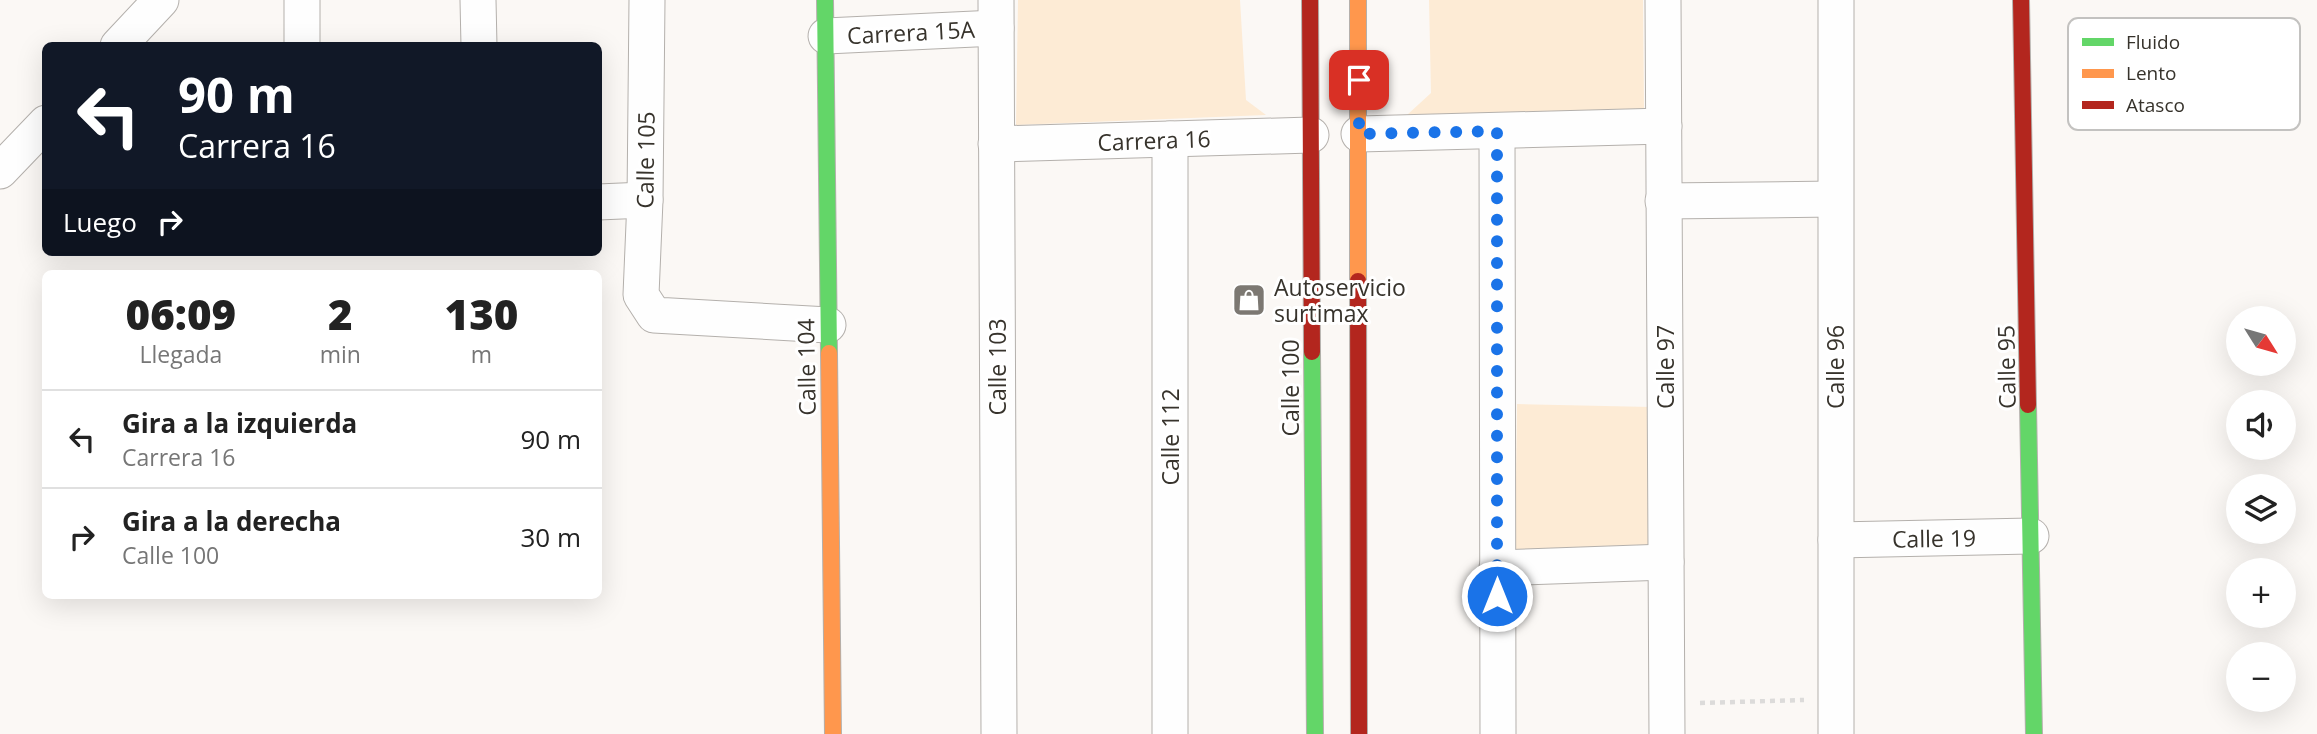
<!DOCTYPE html>
<html lang="es">
<head>
<meta charset="utf-8">
<style>
	body { margin:0; font-family:"Open Sans",sans-serif; background:#f2f2f2; color:#222; height:100vh; display:flex; flex-direction:column; font-size:26px; white-space:nowrap }
	* { box-sizing:border-box; margin:0 }
	p { font-size:23px; color:#767676 }
	.icon { flex:none; width:38px; height:38px; fill:none; stroke:currentColor; stroke-width:2; stroke-linecap:round; stroke-linejoin:round }
	.map { position:relative; flex:1; overflow:hidden }
	.drawer { position:absolute; left:42px; top:270px; width:560px; height:329px; display:flex; flex-direction:column; background:#fff; border-radius:10px; box-shadow:0 7px 28px #0002 }
	.drawer>* { flex:none }
	.top-card { position:absolute; left:42px; top:42px; width:560px; height:214px; border-radius:10px; box-shadow:0 7px 28px #0002; background:#111827; color:#fff; overflow:hidden }
	.needle { width:46px; rotate:127deg }
	.fabs { position:absolute; left:2226px; top:306px; display:grid; gap:14px }
	.fabs a { display:grid; place-items:center; width:70px; height:70px; border-radius:50%; background:#fff; box-shadow:0 7px 28px #0002; font-size:35px }
	.pin { position:absolute; display:grid; place-items:center; width:60px; height:60px; color:#fff; margin:-30px; border-radius:14px; box-shadow:0 4px 10px #0006 }
	.me { position:absolute; width:77px; margin:-38px; rotate:0deg; stroke-linejoin:round; filter:drop-shadow(0 0 5px #0008) }
	.turn { display:flex; align-items:center; gap:24px; height:147px; padding:0 21px; font-size:32px }
	.turn .icon { width:91px; height:91px; stroke-width:2.5 }
	.turn b { display:block; font-size:49px; line-height:60px }
	.then { display:flex; align-items:center; height:66px; padding:0 21px; background:#0003; gap:14px; font-size:26px }
	.eta { display:flex; justify-content:space-evenly; align-items:center; height:119px; text-align:center }
	.eta b { font-size:42px; font-weight:800; line-height:49px }
	ul { padding:0; list-style:none }
	li { display:flex; align-items:center; gap:21px; height:98px; padding:0 21px; border-top:2px solid #e0e0e0 }
	li div { flex:1 }
	li b { display:block; font-size:26px }
	li em { font-style:normal }
	.map>svg:first-child { display:block }
	.green { fill:#fdebd5 }
	.lines { fill:none; stroke-linecap:round; stroke-linejoin:round }
	.street-casing { stroke:#b4b0ac; stroke-width:37 }
	.fast-casing { stroke:#b4b0ac; stroke-width:18 }
	.slow-casing { stroke:#b4b0ac; stroke-width:18 }
	.jam-casing { stroke:#b4b0ac; stroke-width:18 }
	.path { stroke:#dcdbda; stroke-width:4.5; stroke-dasharray:5 5; stroke-linecap:butt }
	.street { stroke:#fefefe; stroke-width:35 }
	.fast { stroke:#63d668; stroke-width:16 }
	.slow { stroke:#ff974d; stroke-width:16 }
	.jam { stroke:#b3261e; stroke-width:16 }
	.route { stroke:#1a73e8; stroke-width:12; stroke-dasharray:0 21.6 }
	.labels { text-anchor:middle; dominant-baseline:central; stroke-width:6; stroke-linejoin:round; paint-order:stroke }
	.street-label { font-size:23px; fill:#37332c; stroke:#fff }
	.poi-label { font-size:23px; fill:#37332c; stroke:#fff; text-anchor:start }
	.key { fill:#fff; stroke:#c3c2c0; stroke-width:2 }
	.key-label { font-size:19px; fill:#37332c }
</style>
</head>
<body>
<div class="map">
<svg width="2317" height="734" viewBox="0 0 2317 734">
	<rect width="100%" height="100%" fill="#fbf8f5"/>
	<g class="green">
		<polygon points="1018,0 1240,0 1246,100 1266,115 1016,125"/>
		<polygon points="1429,0 1643,0 1644,109 1407,115 1431,93"/>
		<polygon points="1517,404 1651,407 1650,551 1515,554"/>
	</g>
	<g class="lines">
		<defs>
			<g id="street">
				<polyline points="302,0 302,46"/>
				<polyline points="478,0 479,46"/>
				<polyline points="647,0 645,200 641,295 654,315 828,325"/>
				<polyline points="996,0 999,734"/>
				<polyline points="1663,0 1667,734"/>
				<polyline points="1836,0 1836,734"/>
				<polyline points="826,36 996,28"/>
				<polyline points="118,46 161,0"/>
				<polyline points="1497,131 1498,734"/>
				<polyline points="1359,134 1664,126"/>
				<polyline points="1170,139 1170,734"/>
				<polyline points="996,144 1311,135"/>
				<polyline points="0,171 46,123"/>
				<polyline points="1663,201 1834,199"/>
				<polyline points="598,202 645,200"/>
				<polyline points="1836,540 2031,536"/>
				<polyline points="1497,568 1666,562"/>
			</g>
			<g id="fast">
				<polyline points="825,0 829,353"/>
				<polyline points="1312,352 1315,734"/>
				<polyline points="2028,405 2034,734"/>
			</g>
			<g id="slow">
				<polyline points="1358,0 1358,281"/>
				<polyline points="829,353 833,734"/>
			</g>
			<g id="jam">
				<polyline points="1310,0 1312,352"/>
				<polyline points="2021,0 2028,405"/>
				<polyline points="1358,281 1359,734"/>
			</g>
		</defs>
		<use href="#street" class="street-casing"/>
		<use href="#fast" class="fast-casing"/>
		<use href="#slow" class="slow-casing"/>
		<use href="#jam" class="jam-casing"/>
		<polyline class="path" points="1700,703 1804,700"/>
		<use href="#street" class="street"/>
		<use href="#fast" class="fast"/>
		<use href="#slow" class="slow"/>
		<use href="#jam" class="jam"/>
	</g>
	<g class="lines">
		<polyline class="route" points="1359,80 1359,134 1497,131 1497,596"/>
	</g>
	<defs>
		<symbol id="shop-square" viewBox="-11 -11 22 22"><rect x="-9" y="-9" width="18" height="18" rx="4" fill="#7c7872" stroke="#fff"/><path d="M-5-2.5h2.3a2.7 3.5 0 0 1 5.4 0H5L5.5 6h-11ZM-1.5-2.5h3a1.5 2.3 0 0 0-3 0Z" fill="#fff"/></symbol>
	</defs>
	<g fill-rule="evenodd">
		<use href="#shop-square" x="1230" y="281" width="38" height="38"/>
	</g>
	<g class="labels">
		<g class="street-label">
			<text transform="translate(911 32) rotate(-3)">Carrera 15A</text>
			<text transform="translate(1154 140) rotate(-2)">Carrera 16</text>
			<text transform="translate(645 160) rotate(-89)">Calle 105</text>
			<text transform="translate(806 367) rotate(-91)">Calle 104</text>
			<text transform="translate(997 367) rotate(-90)">Calle 103</text>
			<text transform="translate(1665 367) rotate(-90)">Calle 97</text>
			<text transform="translate(1835 367) rotate(-90)">Calle 96</text>
			<text transform="translate(2006 367) rotate(-91)">Calle 95</text>
			<text transform="translate(1290 388) rotate(-90)">Calle 100</text>
			<text transform="translate(1170 437) rotate(-90)">Calle 112</text>
			<text transform="translate(1934 538) rotate(-1)">Calle 19</text>
		</g>
		<g class="poi-label">
			<text x="1274" y="287">Autoservicio<tspan x="1274" dy="26">surtimax</tspan></text>
		</g>
	</g>
	<rect x="2068" y="18" width="232" height="112" rx="10" class="key"/>
	<rect x="2082" y="38" width="32" height="8" fill="#63d668"/>
	<rect x="2082" y="69" width="32" height="9" fill="#ff974d"/>
	<rect x="2082" y="101" width="32" height="8" fill="#b3261e"/>
	<g class="key-label">
		<text x="2126" y="49">Fluido</text>
		<text x="2126" y="80">Lento</text>
		<text x="2126" y="112">Atasco</text>
	</g>
</svg>
<div class="fabs">
<a><svg class="needle" viewBox="-14 -14 28 28"><path d="M0-13l5 13h-10z" fill="#e53935"/><path d="M0 13l5-13h-10z" fill="#767676"/></svg></a>
<a><svg class="icon" aria-label="sound" viewBox="0 0 24 24"><path d="M4 9h4l5-4v14l-5-4H4zM17 9q2 3 0 6"/></svg></a>
<a><svg class="icon" aria-label="layers" viewBox="0 0 24 24"><path d="M12 4l9 5-9 5-9-5zM3 14l9 5 9-5"/></svg></a>
<a>+</a>
<a>−</a>
</div>
<div class="pin" style="left:1359px;top:80px;background:#d93025"><svg class="icon" aria-label="arrive" viewBox="0 0 24 24"><path d="M6 21V4h12l-3 4 3 4H6"/></svg></div>
<svg class="me" style="left:1497px;top:596px" viewBox="-20 -20 40 40"><circle r="17" fill="#1a73e8" stroke="#fff" stroke-width="3"/><path d="M0-11L8 9 0 5-8 9z" fill="#fff"/></svg>
<div class="top-card">
<div class="turn"><svg class="icon" aria-label="left" viewBox="0 0 24 24"><path d="M17 20v-9H6M10 6l-5 5 5 5"/></svg><div><b>90 m</b>Carrera 16</div></div>
<div class="then">Luego<svg class="icon" aria-label="right" viewBox="0 0 24 24"><path d="M7 20v-9h11M14 6l5 5-5 5"/></svg></div>
</div>
<section class="drawer">
<div class="eta">
<div><b>06:09</b><p>Llegada</p></div>
<div><b>2</b><p>min</p></div>
<div><b>130</b><p>m</p></div>
</div>
<ul>
<li><svg class="icon" aria-label="left" viewBox="0 0 24 24"><path d="M17 20v-9H6M10 6l-5 5 5 5"/></svg><div><b>Gira a la izquierda</b><p>Carrera 16</p></div><em>90 m</em></li>
<li><svg class="icon" aria-label="right" viewBox="0 0 24 24"><path d="M7 20v-9h11M14 6l5 5-5 5"/></svg><div><b>Gira a la derecha</b><p>Calle 100</p></div><em>30 m</em></li>
</ul>
</section>
</div>
</body>
</html>
